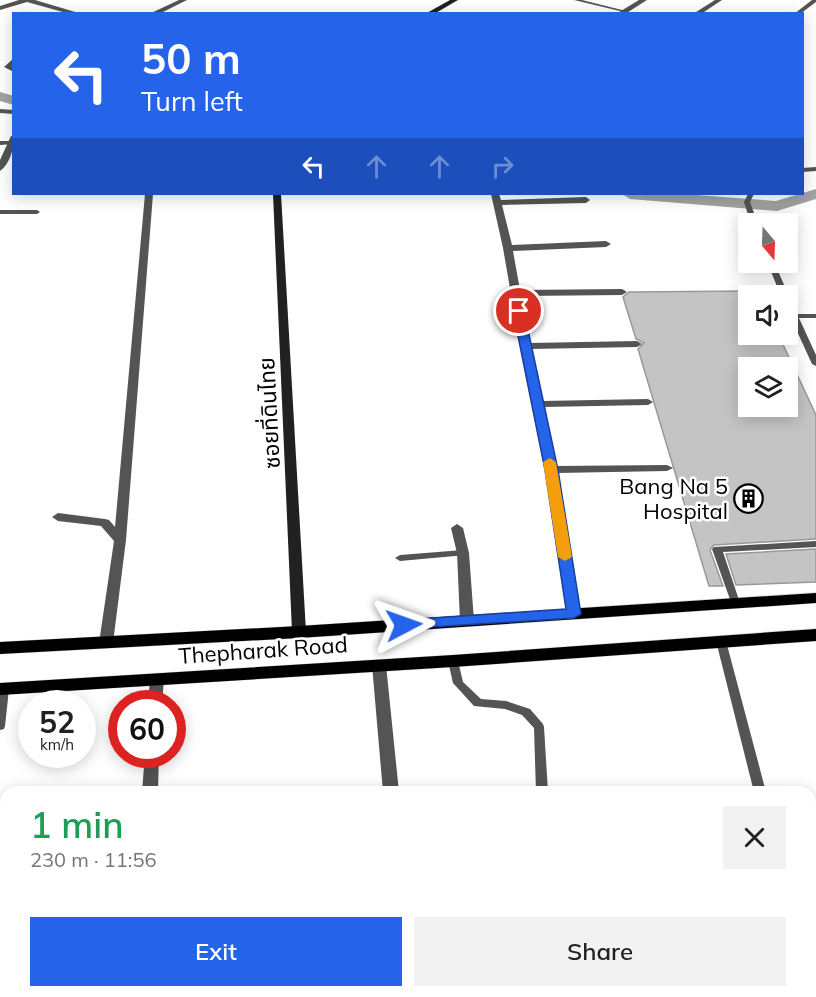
<!DOCTYPE html>
<html lang="en">
<head>
<meta charset="utf-8">
<style>
	body { margin:0; font-family:Mulish,"Noto Sans Thai",sans-serif; background:#f2f2f2; color:#202124; height:100vh; display:flex; flex-direction:column; font-size:22px; white-space:nowrap }
	* { box-sizing:border-box; margin:0 }
	p { font-size:20px; color:#757577 }
	.icon { flex:none; width:33px; height:33px; fill:none; stroke:currentColor; stroke-width:2; stroke-linecap:round; stroke-linejoin:round }
	.map { position:relative; flex:1; overflow:hidden }
	.drawer { position:absolute; left:0px; top:786px; width:816px; height:212px; display:flex; flex-direction:column; background:#fff; border-radius:18px 18px 0 0; box-shadow:0 3px 15px #0003 }
	.drawer>* { flex:none }
	.guide { position:absolute; left:12px; top:12px; width:792px; height:183px; border-radius:0px; box-shadow:0 3px 15px #0003; background:#2563eb; color:#fff; overflow:hidden }
	.needle { width:39px; rotate:161deg }
	.controls { position:absolute; left:738px; top:213px; display:grid; gap:12px }
	.controls a { display:grid; place-items:center; width:60px; height:60px; border-radius:0px; background:#fff; box-shadow:0 3px 15px #0003; font-size:30px }
	.speed { position:absolute; left:18px; top:690px; display:flex; gap:12px; font-size:30px; font-weight:700; text-align:center }
	.speed>* { display:grid; place-content:center; width:78px; height:78px; border-radius:50%; background:#fff; box-shadow:0 3px 15px #0003; line-height:1 }
	.speed small { font-size:15px; font-weight:400 }
	.speed .limit { border:9px solid #d22; background:#fff; color:#111 }
	.pin { position:absolute; display:grid; place-items:center; width:51px; height:51px; color:#fff; margin:-26px; border:3px solid #fff; border-radius:50%; box-shadow:0 2px 6px #0007 }
	.me { position:absolute; width:66px; margin:-33px; rotate:86deg; stroke-linejoin:round; filter:drop-shadow(0 0 4px #0008) }
	.turn { display:flex; align-items:center; gap:21px; height:126px; padding:0 30px; font-size:27px }
	.turn .icon { width:78px; height:78px; stroke-width:2.5 }
	.turn b { display:block; font-size:42px; line-height:51px }
	.lanes { display:flex; align-items:center; height:57px; padding:0 30px; background:#0003; justify-content:center; gap:30px; direction:ltr }
	.lanes .off { opacity:.35 }
	.round { display:grid; place-items:center; flex:none; width:63px; height:63px; border-radius:0px; background:#f2f2f2 }
	.head { display:flex; align-items:center; justify-content:space-between; height:102px; padding:0 30px }
	h1 { font-size:36px; font-weight:600; line-height:45px; color:#1e9e55 }
	.action { display:flex; gap:12px; margin-top:auto; padding:12px 30px }
	.action a { flex:1; height:69px; border-radius:0px; background:#2563eb; color:#fff; font-size:24px; font-weight:600; line-height:69px; text-align:center }
	.action a+a { background:#f2f2f2; color:#202124 }
	.map>svg:first-child { display:block }
	.lines { fill:none; stroke-linecap:round; stroke-linejoin:round }
	.canal { fill:#a2a2a2; fill-rule:evenodd }
	.building { fill:#c4c4c4; stroke:#989898; stroke-width:1.5; fill-rule:evenodd }
	.primary-casing { stroke:#dbdbdb; stroke-width:1 }
	.lane { fill:#545454; fill-rule:evenodd }
	.street { fill:#545454; fill-rule:evenodd }
	.secondary { fill:#212121; fill-rule:evenodd }
	.primary { fill:#000; fill-rule:evenodd }
	.route { fill:#2563eb; stroke:#184099; stroke-width:1.5 }
	.slow { fill:#f59e0b }
	.labels { text-anchor:middle; dominant-baseline:central; stroke-width:5; stroke-linejoin:round; paint-order:stroke }
	.street-label { font-size:22px; fill:#000; stroke:#fff }
	.poi-label { font-size:22px; fill:#000; stroke:#fff; text-anchor:end }
</style>
</head>
<body>
<div class="map">
<svg width="816" height="997" viewBox="0 0 816 997">
	<rect width="100%" height="100%" fill="#fff"/>
	<g class="lines">
		<g class="canal">
			<polygon points="0,92 14,96 14,105 0,101"/>
			<polygon points="816,189 816,199 777,211 630,199 622,194 683,194 776,201"/>
		</g>
	</g>
	<g class="building">
		<path d="M 748,291 L 748,334 L 778,334 L 816,415 L 816,539 L 714,545 L 710,550 L 723,586 L 709,586 L 638,349 L 644,343 L 636,339 L 623,297 L 629,292 ZM 748,368 L 788,368 L 788,406 L 748,406 Z"/>
		<polygon points="816,549 816,582 736,585 726,554"/>
	</g>
	<g class="lines">
		<defs>
			<g id="primary">
				<polygon points="816,593 816,603 299,638 0,654 0,642 299,626"/>
				<polygon points="816,629 816,641 453,667 0,695 0,683 453,655"/>
			</g>
		</defs>
		<use href="#primary" class="primary-casing"/>
		<g class="lane">
			<polygon points="574,0 582,0 626,11 624,12"/>
			<polygon points="812,0 816,0 816,2 800,14 794,14"/>
			<polygon points="0,109 14,110 14,114 0,113"/>
			<polygon points="0,141 12,141 14,142 14,144 0,145"/>
			<polygon points="816,167 816,171 802,172 802,168"/>
			<polygon points="748,194 754,194 750,202 758,224 751,224 744,202"/>
			<polygon points="0,210 37,210 40,212 37,214 0,214"/>
			<polygon points="767,262 774,262 789,296 788,298 788,296 781,296"/>
			<polygon points="788,299 792,301 797,314 816,314 816,318 799,318 816,355 816,366 812,364 790,316 788,308"/>
			<polygon points="816,541 816,547 723,552 740,603 735,606 732,605 712,549 714,547"/>
			<polygon points="463,550 466,551 468,553 466,555 400,561 395,558 400,555"/>
			<polygon points="721,638 725,639 726,641 766,792 754,792 716,641 717,639"/>
			<polygon points="453,657 457,659 458,661 463,682 481,699 506,701 530,709 543,724 544,727 548,792 536,792 534,728 522,715 505,709 474,706 453,683 448,661 449,659"/>
			<polygon points="4,685 8,686 9,689 5,726 4,729 0,730 0,687"/>
			<polygon points="810,983 815,985 816,997 805,997 804,992 810,992"/>
		</g>
		<g class="street">
			<polygon points="19,0 35,0 82,14 70,14 27,2 0,10 0,6"/>
			<polygon points="179,0 187,0 159,14 149,14"/>
			<polygon points="639,0 647,0 625,14 616,14"/>
			<polygon points="715,0 722,0 701,14 693,14"/>
			<polygon points="14,58 14,72 4,67"/>
			<path d="M 11,136 L 14,136 C 14,148 10,164 0,171 L 0,160 Z"/>
			<polygon points="145,194 153,194 126,540 113,643 111,646 101,646 99,643 114,541 101,526 58,521 52,517 58,513 105,519 109,520 115,527"/>
			<polygon points="491,194 499,194 501,200 586,197 590,200 586,203 502,205 512,245 606,241 611,244 606,247 513,251 520,290 622,289 627,292 622,295 521,296 530,343 637,341 642,344 637,347 531,349 542,401 648,399 653,402 648,405 543,407 556,466 667,465 673,468 667,471 557,473 581,613 579,616 569,616 567,613 545,470 520,346 503,248"/>
			<polygon points="457,524 463,528 469,553 474,621 472,624 462,624 460,621 457,553 451,528"/>
			<polygon points="379,660 384,662 386,665 399,792 383,792 372,665 374,662"/>
			<polygon points="157,674 162,676 164,679 162,704 148,704 150,679 152,676"/>
			<polygon points="145,754 159,754 158,792 142,792"/>
			<rect x="401" y="992" width="18" height="5"/>
		</g>
		<g class="secondary">
			<polygon points="450,0 458,0 434,14 425,14"/>
			<polygon points="273,194 281,194 306,632 304,635 294,635 292,632"/>
		</g>
		<use href="#primary" class="primary"/>
	</g>
	<polygon class="route" points="519,307 524,311 558,470 581,614 574,618 399,629 396,625 399,621 404,620 566,609 545,470 513,311"/>
	<polygon class="slow" points="550,458 556,462 572,557 565,561 558,557 543,462"/>
	<defs>
		<symbol id="building-ring" viewBox="-11 -11 22 22"><circle r="9.5" fill="#fff" stroke="#000" stroke-width="1.5"/><path d="M-4-6H4V6H1V3H-1V6H-4ZM-2.5-4.3h1.7v1.8h-1.7ZM.8-4.3h1.7v1.8H.8ZM-2.5-1h1.7V.8h-1.7ZM.8-1h1.7V.8H.8Z" fill="#000"/></symbol>
	</defs>
	<g fill-rule="evenodd">
		<use href="#building-ring" x="732" y="482" width="33" height="33"/>
	</g>
	<g class="labels">
		<g class="street-label">
			<text transform="translate(269 413) rotate(-93)">ซอยที่ดินไทย</text>
			<text transform="translate(263 650) rotate(-4)">Thepharak Road</text>
		</g>
		<g class="poi-label">
			<text x="728" y="486">Bang Na 5<tspan x="728" dy="25">Hospital</tspan></text>
		</g>
	</g>
</svg>
<div class="controls">
<a><svg class="needle" viewBox="-14 -14 28 28"><path d="M0-13l5 13h-10z" fill="#e53935"/><path d="M0 13l5-13h-10z" fill="#757577"/></svg></a>
<a><svg class="icon" aria-label="sound" viewBox="0 0 24 24"><path d="M4 9h4l5-4v14l-5-4H4zM17 9q2 3 0 6"/></svg></a>
<a><svg class="icon" aria-label="layers" viewBox="0 0 24 24"><path d="M12 4l9 5-9 5-9-5zM3 14l9 5 9-5"/></svg></a>
</div>
<div class="speed"><div>52<small>km/h</small></div><div class="limit">60</div></div>
<div class="pin" style="left:519px;top:311px;background:#d93025"><svg class="icon" aria-label="arrive" viewBox="0 0 24 24"><path d="M6 21V4h12l-3 4 3 4H6"/></svg></div>
<svg class="me" style="left:404px;top:625px" viewBox="-20 -20 40 40"><path d="M0-17L14 15 0 8-14 15z" fill="#2563eb" stroke="#fff" stroke-width="4"/></svg>
<div class="guide">
<div class="turn"><svg class="icon" aria-label="left" viewBox="0 0 24 24"><path d="M17 20v-9H6M10 6l-5 5 5 5"/></svg><div><b>50 m</b>Turn left</div></div>
<div class="lanes"><svg class="icon" aria-label="left" viewBox="0 0 24 24"><path d="M17 20v-9H6M10 6l-5 5 5 5"/></svg><svg class="icon off" aria-label="ahead" viewBox="0 0 24 24"><path d="M12 20V5M6 11l6-6 6 6"/></svg><svg class="icon off" aria-label="ahead" viewBox="0 0 24 24"><path d="M12 20V5M6 11l6-6 6 6"/></svg><svg class="icon off" aria-label="right" viewBox="0 0 24 24"><path d="M7 20v-9h11M14 6l5 5-5 5"/></svg></div>
</div>
<section class="drawer">
<div class="head"><div><h1>1 min</h1><p>230 m · 11:56</p></div><a class="round"><svg class="icon" aria-label="close" viewBox="0 0 24 24"><path d="M6 6l12 12M18 6L6 18"/></svg></a></div>
<div class="action"><a>Exit</a><a>Share</a></div>
</section>
</div>
</body>
</html>
